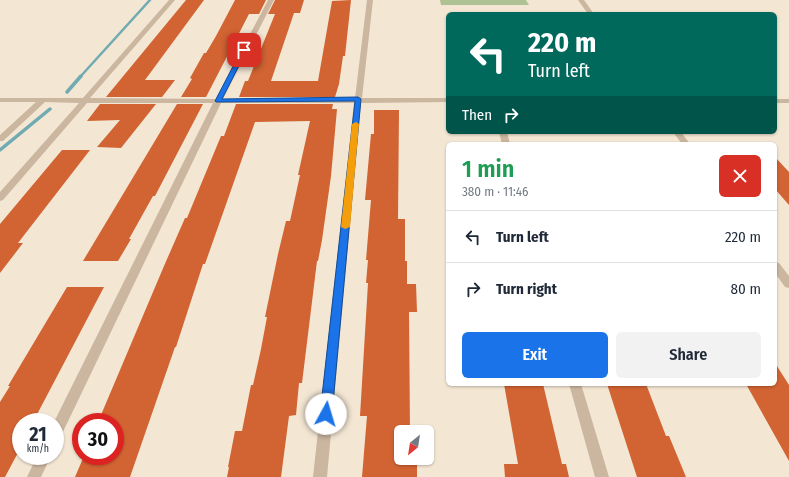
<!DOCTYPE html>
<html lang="en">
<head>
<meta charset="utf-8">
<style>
	body { margin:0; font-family:"Fira Sans Condensed",sans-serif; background:#f2f2f3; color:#1f2937; height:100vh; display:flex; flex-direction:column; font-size:15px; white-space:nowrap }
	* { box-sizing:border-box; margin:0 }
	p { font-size:13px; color:#747a83 }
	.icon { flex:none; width:22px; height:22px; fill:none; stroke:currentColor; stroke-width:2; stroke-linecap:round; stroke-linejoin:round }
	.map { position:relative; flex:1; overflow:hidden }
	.panel { position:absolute; left:446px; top:142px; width:331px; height:244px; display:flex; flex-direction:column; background:#fff; border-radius:6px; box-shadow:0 1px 3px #0004 }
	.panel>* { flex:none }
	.banner { position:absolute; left:446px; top:12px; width:331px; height:122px; border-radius:6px; box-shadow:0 1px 3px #0004; background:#00695c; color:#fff; overflow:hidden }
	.needle { width:26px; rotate:210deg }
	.fabs { position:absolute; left:394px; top:425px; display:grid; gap:8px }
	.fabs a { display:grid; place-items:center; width:40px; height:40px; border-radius:6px; background:#fff; box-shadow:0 1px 3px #0004; font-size:20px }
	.speed { position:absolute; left:12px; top:413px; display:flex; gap:8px; font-size:20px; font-weight:700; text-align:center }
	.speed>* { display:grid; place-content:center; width:52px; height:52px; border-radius:50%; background:#fff; box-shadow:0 1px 3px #0004; line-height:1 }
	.speed small { font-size:10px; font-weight:400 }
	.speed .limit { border:6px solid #d22; background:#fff; color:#111 }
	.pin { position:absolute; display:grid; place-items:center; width:34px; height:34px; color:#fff; margin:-17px; border-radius:8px; box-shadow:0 2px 6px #0006 }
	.me { position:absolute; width:44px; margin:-22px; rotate:6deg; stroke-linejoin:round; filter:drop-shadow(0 0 3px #0008) }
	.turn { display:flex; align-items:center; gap:14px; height:84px; padding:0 16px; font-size:18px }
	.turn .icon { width:52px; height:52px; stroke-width:2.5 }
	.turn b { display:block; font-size:28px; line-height:34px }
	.then { display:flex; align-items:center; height:38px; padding:0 16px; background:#0003; gap:8px; font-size:15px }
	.round { display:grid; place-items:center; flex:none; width:42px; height:42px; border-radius:6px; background:#f2f2f3 }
	.overview { display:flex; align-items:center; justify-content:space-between; height:68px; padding:0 16px }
	h1 { font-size:24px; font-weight:600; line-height:30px; color:#1e9e55 }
	.button { display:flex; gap:8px; margin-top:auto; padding:8px 16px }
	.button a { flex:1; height:46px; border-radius:6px; background:#1a73e8; color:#fff; font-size:16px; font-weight:600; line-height:46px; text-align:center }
	.button a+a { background:#f2f2f3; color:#1f2937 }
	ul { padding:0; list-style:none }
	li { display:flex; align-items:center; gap:12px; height:52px; padding:0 16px; border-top:1px solid #e0e1e3 }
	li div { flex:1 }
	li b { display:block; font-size:15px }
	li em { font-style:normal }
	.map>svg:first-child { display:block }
	.green { fill:#afc293 }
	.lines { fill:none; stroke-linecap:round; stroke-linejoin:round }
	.stream-far1 { stroke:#70abb2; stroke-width:2.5 }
	.stream { stroke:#70abb2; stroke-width:3.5 }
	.building { fill:#d26332 }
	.minor { fill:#cbb69f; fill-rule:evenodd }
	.route { fill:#1a73e8; stroke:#114b97 }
	.slow { fill:#f59e0b }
</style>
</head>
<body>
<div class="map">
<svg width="789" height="477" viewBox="0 0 789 477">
	<rect width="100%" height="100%" fill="#f3e6d3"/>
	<polygon class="green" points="440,0 526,0 529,5 441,5"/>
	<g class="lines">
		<polyline class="stream-far1" points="80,77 150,0"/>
		<g class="stream">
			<polyline points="67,92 81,76"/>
			<polyline points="0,150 50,109"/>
		</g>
	</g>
	<g class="building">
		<polygon points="186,0 204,0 145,80 175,80 162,97 106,97"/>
		<polygon points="235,0 266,0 259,14 249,14 206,97 181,97 192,79 190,78 204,53 206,53 216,36"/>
		<polygon points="275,0 304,0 300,13 294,13 271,81 318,81 332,1 351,0 345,56 343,56 339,84 335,97 239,97 245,81 248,81 256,61 275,14 268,14"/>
		<polygon points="100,104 156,104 121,148 97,147 120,120 87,121"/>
		<polygon points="177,104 203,104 155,196 153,196 129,239 131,239 118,261 83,261"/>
		<polygon points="236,104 333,104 332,109 337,109 331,176 322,240 318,261 317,261 302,383 299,383 296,415 289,416 281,477 227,477 229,467 228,467 235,431 242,431 251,385 253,385 261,349 267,317 265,317 278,254 286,221 290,221 300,175 298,175 310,121 255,122 205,264 203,264 176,347 175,347 130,477 75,477 84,456 115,456 115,422 98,422 164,266 185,218 187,218 221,136 224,136"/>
		<polygon points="374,110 399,110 398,219 405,219 405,261 407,261 407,284 416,284 417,312 409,312 410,432 401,432 401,458 417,458 417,477 362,477 367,416 360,416 368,283 366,283 368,260 366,260 371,200 365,200 371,134 374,134"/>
		<polygon points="62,150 90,150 18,243 23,243 0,273 0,224"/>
		<polygon points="775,157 789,172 789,205 775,189"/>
		<polygon points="67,287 104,287 33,422 21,422 21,447 5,477 0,477 0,402 10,386 8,386"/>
		<polygon points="775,363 789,385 789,461 746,384 775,384"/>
		<polygon points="504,384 543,384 562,464 566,464 569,477 505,477 504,464 518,464"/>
		<polygon points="607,384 646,384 666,436 669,436 686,477 637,477"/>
	</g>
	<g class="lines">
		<g class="minor">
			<polygon points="169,0 175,0 90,98 216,99 268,0 274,0 223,99 355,98 367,0 373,0 362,98 448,98 448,102 361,103 327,477 313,477 354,103 221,103 60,438 55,440 54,422 213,103 87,103 3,200 0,201 0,192 79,103 45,102 3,141 0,141 0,135 36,102 0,102 0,98 83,98"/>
			<polygon points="578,0 584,0 594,14 588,14"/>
			<rect x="775" y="99" width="14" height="4"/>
			<polygon points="499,132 507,132 510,144 502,144"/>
			<polygon points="673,132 681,132 690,144 682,144"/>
			<polygon points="775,262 779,263 789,276 789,288 785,287 775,273"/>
			<polygon points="569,384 581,384 609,477 595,477"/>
			<polygon points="37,456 51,456 41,477 27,477"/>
		</g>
	</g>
	<polygon class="route" points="242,49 247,50 222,99 358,97 361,99 332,414 331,418 326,419 322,418 320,414 355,101 216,102 215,101"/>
	<polygon class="slow" points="356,122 359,124 350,227 345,229 341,227 352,124"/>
</svg>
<div class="fabs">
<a><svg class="needle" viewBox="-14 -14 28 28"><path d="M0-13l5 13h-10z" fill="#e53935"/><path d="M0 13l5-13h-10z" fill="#747a83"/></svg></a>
</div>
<div class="speed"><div>21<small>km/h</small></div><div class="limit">30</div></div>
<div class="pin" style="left:244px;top:50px;background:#d93025"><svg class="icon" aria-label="arrive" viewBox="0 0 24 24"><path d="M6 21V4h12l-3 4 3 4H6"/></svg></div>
<svg class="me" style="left:326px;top:414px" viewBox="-20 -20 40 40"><circle r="19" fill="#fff"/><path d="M0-13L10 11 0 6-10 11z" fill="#1a73e8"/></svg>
<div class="banner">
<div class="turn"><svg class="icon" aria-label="left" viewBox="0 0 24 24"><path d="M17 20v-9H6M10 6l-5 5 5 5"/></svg><div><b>220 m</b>Turn left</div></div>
<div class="then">Then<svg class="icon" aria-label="right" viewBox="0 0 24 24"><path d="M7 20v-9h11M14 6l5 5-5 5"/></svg></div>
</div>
<section class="panel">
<div class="overview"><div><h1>1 min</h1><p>380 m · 11:46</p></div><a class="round" style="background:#d93025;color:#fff"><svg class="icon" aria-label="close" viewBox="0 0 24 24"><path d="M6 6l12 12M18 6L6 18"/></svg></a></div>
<ul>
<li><svg class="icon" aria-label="left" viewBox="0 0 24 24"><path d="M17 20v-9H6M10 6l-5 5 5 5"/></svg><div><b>Turn left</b></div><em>220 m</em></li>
<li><svg class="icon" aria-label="right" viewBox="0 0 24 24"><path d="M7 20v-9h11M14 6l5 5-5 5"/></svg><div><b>Turn right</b></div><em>80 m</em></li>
</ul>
<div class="button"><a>Exit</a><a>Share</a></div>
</section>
</div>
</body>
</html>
